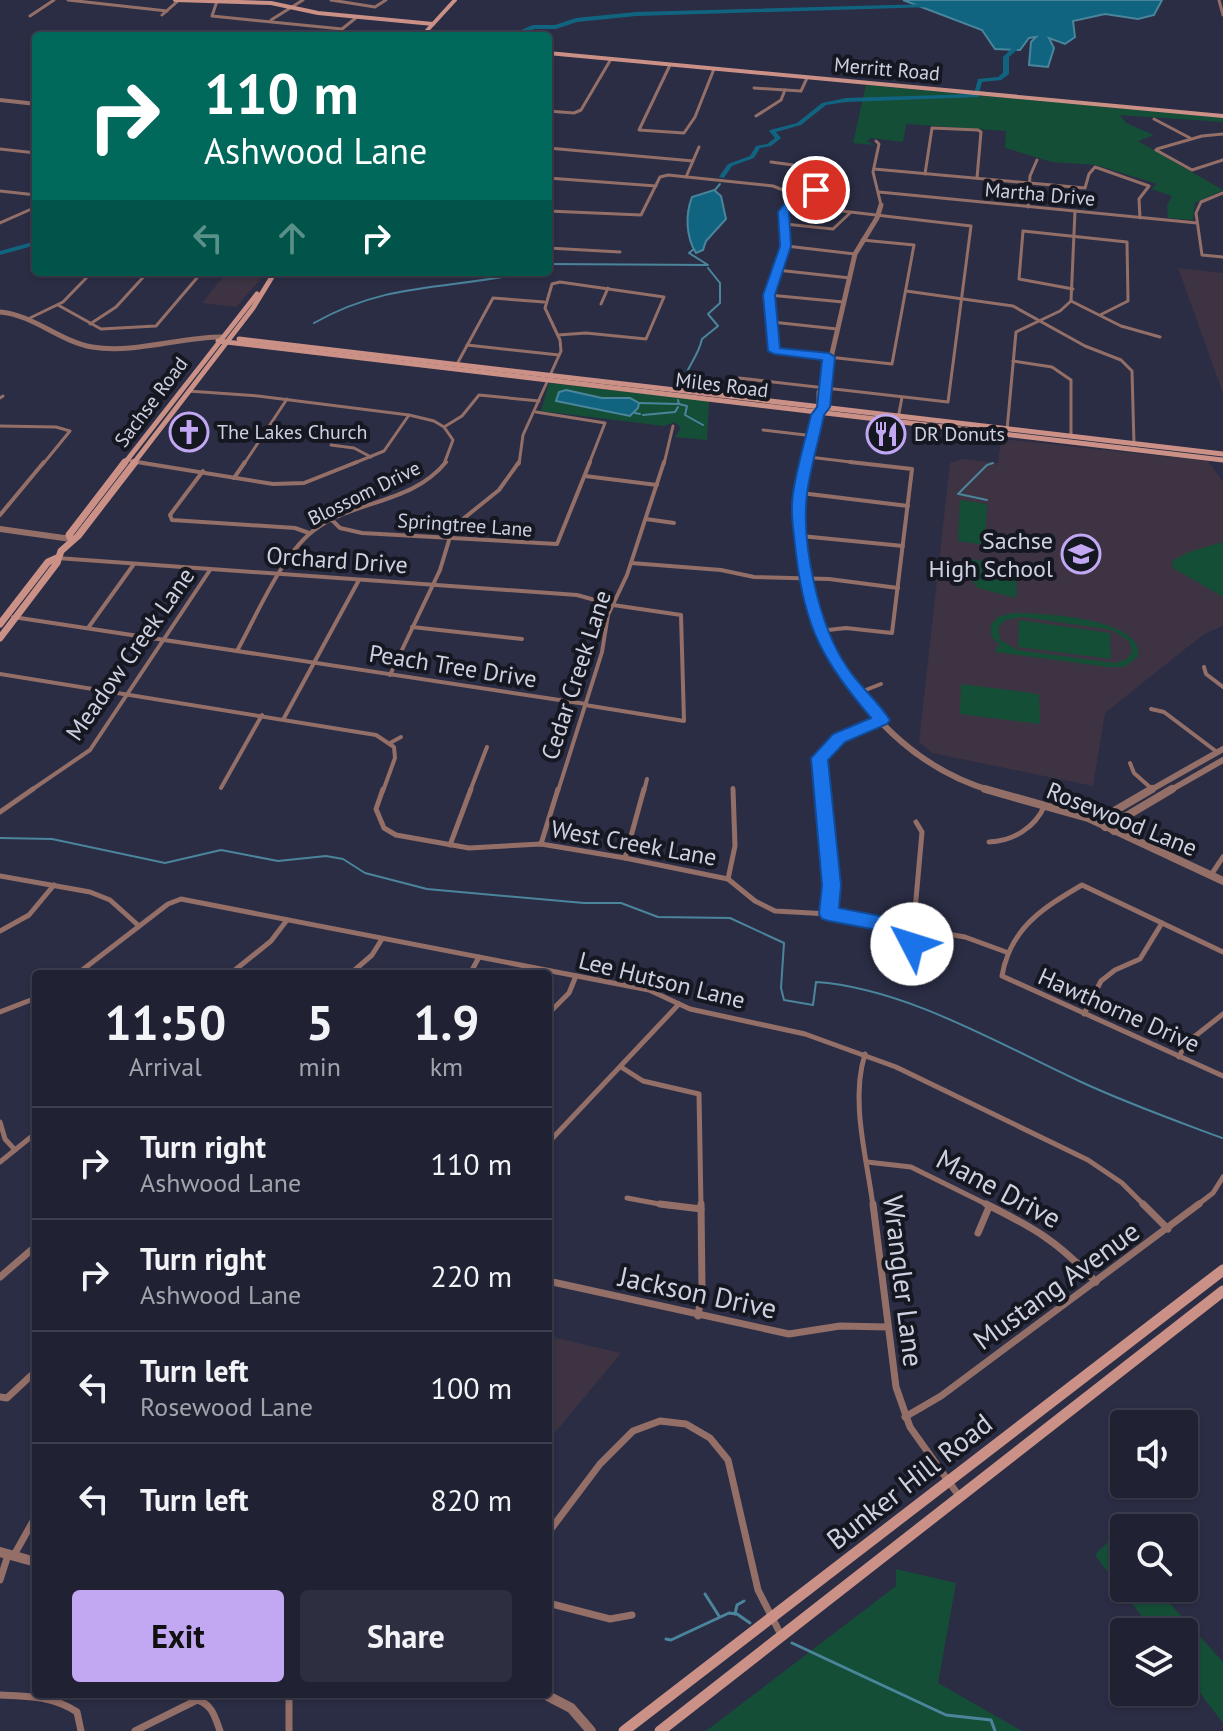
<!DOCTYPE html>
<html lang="en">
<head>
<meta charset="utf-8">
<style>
	body { margin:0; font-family:"PT Sans",sans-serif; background:#2d2f40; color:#f1f3f6; height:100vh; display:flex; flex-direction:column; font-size:30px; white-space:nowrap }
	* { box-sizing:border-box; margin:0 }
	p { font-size:26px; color:#a2a4ac }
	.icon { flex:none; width:44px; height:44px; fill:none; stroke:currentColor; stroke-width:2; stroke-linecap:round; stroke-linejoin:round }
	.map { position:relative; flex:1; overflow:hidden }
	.details { position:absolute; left:32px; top:970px; width:520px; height:728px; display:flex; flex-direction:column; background:#202234; border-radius:8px; box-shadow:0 2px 6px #0004,0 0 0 2px #3d3f4f }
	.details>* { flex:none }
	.hud { position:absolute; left:32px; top:32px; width:520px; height:244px; border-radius:8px; box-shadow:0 2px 6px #0004,0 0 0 2px #3d3f4f; background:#00695c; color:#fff; overflow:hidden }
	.buttons { position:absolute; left:1110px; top:1410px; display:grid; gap:16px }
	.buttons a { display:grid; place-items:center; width:88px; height:88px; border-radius:8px; background:#202234; box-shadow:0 2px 6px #0004,0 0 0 2px #3d3f4f; font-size:40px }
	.pin { position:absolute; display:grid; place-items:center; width:68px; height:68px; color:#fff; margin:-34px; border:4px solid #fff; border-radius:50%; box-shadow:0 2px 8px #0007 }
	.me { position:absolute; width:88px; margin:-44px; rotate:310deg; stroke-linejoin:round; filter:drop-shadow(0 0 6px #0008) }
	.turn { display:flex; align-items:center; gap:28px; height:168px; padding:0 40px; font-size:36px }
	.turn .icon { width:104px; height:104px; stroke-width:2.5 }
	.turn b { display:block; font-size:56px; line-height:68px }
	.lanes { display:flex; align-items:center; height:76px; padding:0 40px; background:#0003; justify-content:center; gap:40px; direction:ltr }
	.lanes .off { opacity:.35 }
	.eta { display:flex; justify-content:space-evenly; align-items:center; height:136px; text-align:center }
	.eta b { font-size:48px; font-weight:700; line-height:56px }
	.primary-button { display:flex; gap:16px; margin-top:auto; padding:16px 40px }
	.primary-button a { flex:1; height:92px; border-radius:8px; background:#c2a8f3; color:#111; font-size:32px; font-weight:700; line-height:92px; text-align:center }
	.primary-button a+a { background:#2d2f40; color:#f1f3f6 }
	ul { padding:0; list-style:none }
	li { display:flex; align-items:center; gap:24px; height:112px; padding:0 40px; border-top:2px solid #3d3f4f }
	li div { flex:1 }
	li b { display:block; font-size:30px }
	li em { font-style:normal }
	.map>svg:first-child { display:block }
	.education { fill:#3d3342 }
	.green { fill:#154e37; fill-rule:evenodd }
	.water { fill:#11647f; stroke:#4a859c; stroke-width:2 }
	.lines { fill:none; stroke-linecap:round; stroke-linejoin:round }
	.stream-far1 { stroke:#4a859c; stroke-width:2 }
	.stream { stroke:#4a859c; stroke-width:3 }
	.river { fill:#11647f; fill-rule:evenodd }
	.minor-far3 { stroke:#936f67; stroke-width:3 }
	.minor-far2 { stroke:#936f67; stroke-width:4 }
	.minor-far1 { stroke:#936f67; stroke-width:5 }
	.minor { stroke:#936f67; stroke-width:7 }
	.tertiary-far4 { stroke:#936f67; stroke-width:4 }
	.tertiary-far3 { stroke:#936f67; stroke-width:5 }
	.tertiary-far2 { stroke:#936f67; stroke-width:6 }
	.tertiary-far1 { stroke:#936f67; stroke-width:8 }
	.tertiary { stroke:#936f67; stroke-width:10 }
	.secondary-far3 { stroke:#cb9186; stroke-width:4 }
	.secondary-far2 { stroke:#cb9186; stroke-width:5 }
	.secondary-far1 { stroke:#cb9186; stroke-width:7 }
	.secondary { stroke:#cb9186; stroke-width:11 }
	.route { fill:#1a73e8; stroke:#114b97; stroke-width:2 }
	.labels { text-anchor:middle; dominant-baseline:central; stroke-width:8; stroke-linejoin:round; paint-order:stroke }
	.far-street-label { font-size:20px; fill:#cfd1e1; stroke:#151721 }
	.far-poi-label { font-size:20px; fill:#cfd1e1; stroke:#151721; text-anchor:start }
	.poi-label { font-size:24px; fill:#cfd1e1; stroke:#151721; text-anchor:end }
	.street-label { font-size:24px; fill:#cfd1e1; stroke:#151721 }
	.near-street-label { font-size:28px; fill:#cfd1e1; stroke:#151721 }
</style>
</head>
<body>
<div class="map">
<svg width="1223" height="1731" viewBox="0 0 1223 1731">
	<rect width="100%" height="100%" fill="#2b2d45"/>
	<g class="education">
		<polygon points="1178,268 1223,273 1223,393"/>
		<polygon points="227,272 267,272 236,307 202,303"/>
		<polygon points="1001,439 1208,461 1223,482 1223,626 1204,634 1105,713 1093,786 932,753 919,742 950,463 963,459 998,463"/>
		<polygon points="548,1336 621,1353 548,1441"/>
	</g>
	<g class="green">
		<polygon points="866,85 1223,118 1223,122 1120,115 1126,123 1154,135 1138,141 1223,190 1195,203 1193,220 1168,218 1167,206 1172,196 1151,189 1157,184 1096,165 1052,162 1005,148 1006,131 906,124 903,142 871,138 867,141 874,145 853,143"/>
		<polygon points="549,383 709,401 707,440 675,437 681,428 675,422 664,426 541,411"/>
		<polygon points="960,500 987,504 985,545 958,541"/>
		<polygon points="1223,542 1223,597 1173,568 1172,561 1189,552"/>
		<polygon points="964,558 1017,567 1016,598 978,588 964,571"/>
		<path d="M 1013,613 C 1041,613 1146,618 1138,657 L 1124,667 L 1108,667 L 996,652 L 996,647 L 1001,647 L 991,636 L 991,625 L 998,617 ZM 1023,617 L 1112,630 L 1129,641 L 1132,651 L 1127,659 L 1115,663 L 1018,650 L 1000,640 L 998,628 L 1005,620 Z"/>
		<polygon points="1019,620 1110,633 1111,659 1018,647"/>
		<polygon points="961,684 1039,694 1040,724 960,714"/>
		<polygon points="1111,1539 1124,1553 1124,1588 1156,1588 1223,1662 1223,1723 1184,1672 1184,1632 1154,1632 1095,1555"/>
		<polygon points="896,1569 956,1583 938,1683 1022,1731 706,1731 896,1586"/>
	</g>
	<g class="water">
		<polygon points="903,0 1162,0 1154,15 1138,19 1105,14 1073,21 1075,37 1065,44 1049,38 1054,48 1048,67 1029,65 1031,42 1036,37 1029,38 1020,50 995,49 982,30"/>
		<path d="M 714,190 L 721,196 L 726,219 L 706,241 L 703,250 L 696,253 C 686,237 685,215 692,197 Z"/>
		<polygon points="566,390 602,398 630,398 639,403 638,408 630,416 556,401 559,392"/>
	</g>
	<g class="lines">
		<g class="stream-far1">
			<polyline points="715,190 720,184"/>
			<polyline points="548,264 708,265 689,253 694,249"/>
			<path d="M 314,323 C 388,281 449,290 528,272"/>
			<path d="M 682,387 C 685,368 698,358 702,339 L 718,326 L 708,314 L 720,303 L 720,283 L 708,268"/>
			<polyline points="639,403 679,404 678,400"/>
			<polyline points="679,404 687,406 685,415 703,425"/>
			<polyline points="635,413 640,414"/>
			<polyline points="643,415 675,412 678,407"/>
			<polyline points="958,494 987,465 993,463"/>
			<polyline points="959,494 987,500"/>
			<path d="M 0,838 L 52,839 L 165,863 L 221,850 L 278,861 L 326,856 L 343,859 L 365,873 L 427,889 L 584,903 L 621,903 L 658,917 L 730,918 L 784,943 L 781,988 L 784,1000 L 813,1005 L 816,982 C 905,988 999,1044 1079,1081 C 1126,1103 1174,1120 1222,1138"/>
		</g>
		<g class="stream">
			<polyline points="705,1594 719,1616"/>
			<polyline points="735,1614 737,1605 744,1601"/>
			<polyline points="666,1639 671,1640 729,1613 737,1614 750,1623"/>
			<polyline points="792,1643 946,1715 991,1720 995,1731"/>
		</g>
		<g class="river">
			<polygon points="930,4 932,7 636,16 577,22 556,29 534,29 515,36 507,36 533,25 555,25 576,18 636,12"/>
			<polygon points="1017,36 1020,38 1017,50 1009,57 1009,74 1001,80 982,82 978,97 846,102 826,105 801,125 776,132 781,138 780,139 771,146 760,148 754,158 732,166 724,178 719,177 728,164 750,156 756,146 767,144 775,138 769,131 770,130 797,123 822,103 846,98 974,94 978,79 998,77 1003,73 1003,57 1011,49 1014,38"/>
			<polygon points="36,241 36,245 0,255 0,251"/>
		</g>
		<g class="minor-far3">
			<polyline points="68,0 167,11"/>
			<polyline points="331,0 375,7 386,0"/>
			<polyline points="1219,0 1223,15"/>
			<polyline points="217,1 212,16 342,29 357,17"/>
			<polyline points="162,15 179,0"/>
			<polyline points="30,16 54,0"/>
			<polyline points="271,20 303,0"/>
			<polyline points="670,65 639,130 684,133 695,117 714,69"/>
			<polyline points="754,88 801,91 807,78"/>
			<polyline points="548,111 574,113 581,110 611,59"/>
			<polyline points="756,116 781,100 785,90"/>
			<polyline points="1154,119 1190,138"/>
			<polyline points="876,141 879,144 873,172 881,205"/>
			<polyline points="548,148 693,161"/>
			<polyline points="0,149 36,153"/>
			<polyline points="1157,149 1202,136 1223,134"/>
			<polyline points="1156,150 1192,170 1223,160"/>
			<polyline points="771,162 822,169 816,190 788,205 783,212 786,246 769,295 774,351 892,364 914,245 862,240"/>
			<polyline points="874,169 1085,188 1089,174 1095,167 1149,186 1139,199 1140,218"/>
			<polyline points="925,174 932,128 978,130 981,132 977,178"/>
			<polyline points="686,177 699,147"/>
			<polyline points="548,178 656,186"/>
			<polyline points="0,191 36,195"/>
			<polyline points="879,192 1197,223"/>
			<polyline points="1223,193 1201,202 1196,213 1202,255 1223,257"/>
			<polyline points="1028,207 1030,176 1037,160"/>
			<polyline points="548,211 641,215 660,177 668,175 773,186 833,210 971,226 948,402 739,378"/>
			<polyline points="0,223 36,207"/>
			<polyline points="785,224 833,229 850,213"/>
			<polyline points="786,246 855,254"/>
			<polyline points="548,248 620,252"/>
			<polyline points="777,270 850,278"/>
			<polyline points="1073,289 1019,279 1023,231 1127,242 1128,301 1100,315"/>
			<polyline points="906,291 1013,306 1085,346 1121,360 1132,371 1134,445"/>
			<polyline points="769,295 843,302"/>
			<polyline points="1071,301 1121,326 1160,337"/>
			<polyline points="601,304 608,288"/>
			<polyline points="58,305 101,329 156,326 202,272"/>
			<polyline points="30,318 63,302 92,272"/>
			<polyline points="772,322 837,329"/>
			<polyline points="90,324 116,307 148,272"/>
			<polyline points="467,345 559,355"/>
			<polyline points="1013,361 1052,367 1071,380 1071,436"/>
			<polyline points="457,364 493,298 544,302"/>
			<polyline points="188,391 258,396 409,415 434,421 444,427 453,440 444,464"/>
			<polyline points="0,398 3,396"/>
			<polyline points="536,412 605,423 589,464"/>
			<polyline points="898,419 902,397"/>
			<polyline points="0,426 56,427 70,431 43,464"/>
			<polyline points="444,427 462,416 479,395 539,401"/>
			<polyline points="763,430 814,436"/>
			<polyline points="1007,430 1016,332 1060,311 1071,301 1075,211"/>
			<polyline points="331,445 354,448 371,457"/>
			<polyline points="809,457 867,464"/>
			<polyline points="127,460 150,464"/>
			<polyline points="244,464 287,399"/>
			<polyline points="352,464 384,451 409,415"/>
			<polyline points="519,464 523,435 561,351 560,340 545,308 552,284 560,282 664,297 646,339 586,333 558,335"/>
			<polyline points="664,464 673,426"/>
		</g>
		<g class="minor-far2">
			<polyline points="137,462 273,484 304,483 357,462"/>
			<polyline points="203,471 170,515 172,520 295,528 309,533"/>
			<polyline points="585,476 657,485"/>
			<polyline points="234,478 245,462"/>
			<polyline points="801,493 908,506"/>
			<polyline points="0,515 44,462"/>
			<polyline points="646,519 674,523"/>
			<polyline points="332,520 340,528 362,533 557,544 590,462"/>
			<polyline points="801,536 903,546"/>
			<polyline points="57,558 577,595 613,605 681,615 684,721 585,705"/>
			<polyline points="631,563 721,570 754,577 829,579 898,588"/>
			<polyline points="13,617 586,704"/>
			<polyline points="412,627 522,639"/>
			<polyline points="88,628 134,564"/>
			<polyline points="819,631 846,628 892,633 912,469 850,462"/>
			<path d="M 237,651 C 257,615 283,551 317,528 C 357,500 413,503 446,462"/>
			<polyline points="1204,667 1206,674 1223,687"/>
			<polyline points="0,674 376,735 394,747 395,758 383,791"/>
			<polyline points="390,675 440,570 453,527 499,490 519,462"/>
			<polyline points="858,693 881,684"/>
			<polyline points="1151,709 1164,712 1217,752"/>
			<polyline points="284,718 359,580"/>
			<polyline points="390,743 401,737"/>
			<polyline points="1130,763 1134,773 1152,789"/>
			<polyline points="221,788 262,715"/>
			<polyline points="733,788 733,791"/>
			<polyline points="30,791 90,750 210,570"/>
			<polyline points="470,791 487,747"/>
			<polyline points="558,791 602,652 608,615 627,575 664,462"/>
			<polyline points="644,791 647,779"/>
			<polyline points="823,791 820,758 839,738 882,720"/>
		</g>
		<g class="minor-far1">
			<polyline points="383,789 376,809 384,828 396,835 469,848 541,844 625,858 728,879 755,901 775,911 829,914 965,937 1006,952"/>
			<polyline points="823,789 832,885 829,913"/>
			<polyline points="0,812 33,789"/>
			<path d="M 989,842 C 1013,841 1035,828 1045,805"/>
			<polyline points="541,844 558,789"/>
			<polyline points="450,845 471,789"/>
			<polyline points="625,858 644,789"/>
			<polyline points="1211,875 1223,857"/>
			<polyline points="0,876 90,892 110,900 139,926"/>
			<polyline points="728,879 735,846 733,789"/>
			<polyline points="0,931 29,915 54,885"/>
			<polyline points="907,949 912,944 922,832 916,822"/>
			<path d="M 1223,952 L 1082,885 C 1043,908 1010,928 1002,976 L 1223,1076"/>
			<polyline points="77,974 168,904 181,899 649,990 690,1009 805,1034 896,1067 1088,1160 1122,1183 1145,1206"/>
			<polyline points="230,974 271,941 287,920"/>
			<polyline points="350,974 372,955 382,939"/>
			<polyline points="470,974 479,957"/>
			<polyline points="0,1012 36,998"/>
			<polyline points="548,1014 569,993 576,976"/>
			<polyline points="1084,1014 1101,981 1115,970 1140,959 1162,923"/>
			<path d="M 865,1054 C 850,1101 867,1158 873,1206"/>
			<polyline points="1179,1057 1185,1044 1223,1014"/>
			<polyline points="621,1067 643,1081 699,1094 701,1206"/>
			<polyline points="0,1122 5,1139 15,1150"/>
			<polyline points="548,1143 679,1004"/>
			<polyline points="0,1162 36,1133"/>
			<polyline points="867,1162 911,1167 990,1206"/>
			<polyline points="627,1198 670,1206"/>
			<polyline points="1196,1206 1213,1193 1223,1177"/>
		</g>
		<g class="minor">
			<polyline points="660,1204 701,1209"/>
			<polyline points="873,1204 896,1387 910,1427 959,1496"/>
			<path d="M 986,1204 C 1036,1229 1057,1241 1096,1282"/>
			<polyline points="1143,1204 1168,1229"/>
			<polyline points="978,1233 989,1207"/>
			<polyline points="0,1277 36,1246"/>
			<polyline points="548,1281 789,1334 840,1326 888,1327"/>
			<polyline points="698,1316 702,1289 701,1204"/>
			<polyline points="0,1397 7,1398 36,1371"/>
			<polyline points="905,1417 941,1396 1199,1204"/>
			<polyline points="548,1533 600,1464 633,1431 660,1421 686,1424 710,1438 728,1460 758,1590 781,1635"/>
			<polyline points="14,1555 36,1516"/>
			<polyline points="0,1580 8,1555"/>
			<polyline points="548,1603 610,1619 632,1615"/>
			<polyline points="289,1694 289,1731"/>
			<path d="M 0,1695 C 28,1696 53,1696 77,1712 L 81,1731"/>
			<path d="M 135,1731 L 197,1700 C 212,1704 215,1717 220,1731"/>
		</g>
		<polyline class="tertiary-far4" points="0,100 36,104"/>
		<g class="tertiary-far3">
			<path d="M 0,312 C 34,315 59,341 92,347 C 135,354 179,337 222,337"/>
			<polyline points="819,413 819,392 824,388 855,254 877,218 881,205"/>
			<polyline points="806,464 818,415 824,407 827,393 824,388"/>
		</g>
		<g class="tertiary-far2">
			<path d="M 807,462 C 776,595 857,752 992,791"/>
			<polyline points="0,529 71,539"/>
			<polyline points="1149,791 1223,749"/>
			<polyline points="1169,791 1223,760"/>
		</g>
		<g class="tertiary-far1">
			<polyline points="985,789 1088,818 1223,881"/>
			<polyline points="1105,827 1116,810 1152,789"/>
			<polyline points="1114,831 1123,818 1172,789"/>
		</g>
		<g class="tertiary">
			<polyline points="0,1552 36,1562"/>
			<polyline points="544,1694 571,1708 591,1731"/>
		</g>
		<g class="secondary-far3">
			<polyline points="175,0 271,3 318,13 433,24"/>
			<polyline points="422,36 455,0"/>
			<polyline points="548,53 1223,116"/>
		</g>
		<g class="secondary-far2">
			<polyline points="239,339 1223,454"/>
			<polyline points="218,341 1223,460"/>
			<polyline points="124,464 257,294"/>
			<polyline points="133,464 253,308 275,272"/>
		</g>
		<g class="secondary-far1">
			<polyline points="71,539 69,535 125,462"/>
			<polyline points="0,624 48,562 57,558"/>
			<polyline points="0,638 57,563 61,551 78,536 135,462"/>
		</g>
		<g class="secondary">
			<polyline points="624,1731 1223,1270"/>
			<polyline points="660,1731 1223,1291"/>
		</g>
	</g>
	<path class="route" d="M 812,188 L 822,190 L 789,212 L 791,246 L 775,295 L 780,348 L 829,353 L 835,357 L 830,407 L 824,415 C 819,441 810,468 807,494 C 801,544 819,626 847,667 C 859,686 878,701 890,720 L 887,724 L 845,742 L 828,760 L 841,885 L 839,908 L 921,924 C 925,932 923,942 919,950 L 905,950 L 904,935 L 829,921 L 822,919 L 819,914 L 822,885 L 811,758 L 833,734 L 871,718 C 823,660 805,630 796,554 C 794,534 790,513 793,493 C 797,467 805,441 811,415 L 817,407 L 822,360 L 774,354 L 768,351 L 763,295 L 780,246 L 778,212 L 785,203 Z"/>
	<defs>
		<symbol id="church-ring" viewBox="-11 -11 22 22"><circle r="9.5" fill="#151721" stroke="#c2a8f3" stroke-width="1.5"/><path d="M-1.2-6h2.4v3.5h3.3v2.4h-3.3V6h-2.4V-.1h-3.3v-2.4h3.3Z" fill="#c2a8f3"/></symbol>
		<symbol id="restaurant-ring" viewBox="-11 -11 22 22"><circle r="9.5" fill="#151721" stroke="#c2a8f3" stroke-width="1.5"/><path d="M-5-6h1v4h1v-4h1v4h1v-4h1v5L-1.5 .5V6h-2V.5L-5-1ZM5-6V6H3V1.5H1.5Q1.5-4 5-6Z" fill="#c2a8f3"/></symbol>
		<symbol id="school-ring" viewBox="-11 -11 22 22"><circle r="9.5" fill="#151721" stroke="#c2a8f3" stroke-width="1.5"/><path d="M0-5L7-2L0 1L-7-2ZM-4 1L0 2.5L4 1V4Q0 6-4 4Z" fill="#c2a8f3"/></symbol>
	</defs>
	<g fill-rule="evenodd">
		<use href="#church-ring" x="167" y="410" width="44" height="44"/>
		<use href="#restaurant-ring" x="864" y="412" width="44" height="44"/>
		<use href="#school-ring" x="1059" y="532" width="44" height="44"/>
	</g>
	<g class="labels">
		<g class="far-street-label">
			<text transform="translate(887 69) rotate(5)">Merritt Road</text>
			<text transform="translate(1040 194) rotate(5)">Martha Drive</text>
			<text transform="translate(722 385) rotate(7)">Miles Road</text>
			<text transform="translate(151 402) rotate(-53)">Sachse Road</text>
			<text transform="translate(364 493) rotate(-26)">Blossom Drive</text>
			<text transform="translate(465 525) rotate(4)">Springtree Lane</text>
		</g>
		<g class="far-poi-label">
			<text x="217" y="432">The Lakes Church</text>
			<text x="914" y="434">DR Donuts</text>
		</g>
		<g class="poi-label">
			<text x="1053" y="540">Sachse<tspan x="1053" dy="28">High School</tspan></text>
		</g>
		<g class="street-label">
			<text transform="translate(337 560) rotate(4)">Orchard Drive</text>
			<text transform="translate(130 654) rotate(-55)">Meadow Creek Lane</text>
			<text transform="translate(453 666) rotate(9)">Peach Tree Drive</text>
			<text transform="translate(576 675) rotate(-72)">Cedar Creek Lane</text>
			<text transform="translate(1122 819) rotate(22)">Rosewood Lane</text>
			<text transform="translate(634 843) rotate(10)">West Creek Lane</text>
			<text transform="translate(662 980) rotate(14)">Lee Hutson Lane</text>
			<text transform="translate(1119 1010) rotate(24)">Hawthorne Drive</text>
		</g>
		<g class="near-street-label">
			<text transform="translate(999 1188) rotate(28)">Mane Drive</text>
			<text transform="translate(904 1281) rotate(83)">Wrangler Lane</text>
			<text transform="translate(1056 1285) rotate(-36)">Mustang Avenue</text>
			<text transform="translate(698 1292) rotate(12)">Jackson Drive</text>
			<text transform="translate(909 1481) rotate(-38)">Bunker Hill Road</text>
		</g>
	</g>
</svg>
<div class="buttons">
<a><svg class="icon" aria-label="sound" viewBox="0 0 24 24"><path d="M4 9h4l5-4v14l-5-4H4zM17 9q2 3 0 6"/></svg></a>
<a><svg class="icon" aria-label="search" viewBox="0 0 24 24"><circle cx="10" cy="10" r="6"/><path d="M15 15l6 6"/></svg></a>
<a><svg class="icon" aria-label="layers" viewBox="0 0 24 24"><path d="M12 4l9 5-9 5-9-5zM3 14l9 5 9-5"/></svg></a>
</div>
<div class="pin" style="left:816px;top:190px;background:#d93025"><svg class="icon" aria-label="arrive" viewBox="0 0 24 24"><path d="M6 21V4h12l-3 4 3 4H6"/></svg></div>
<svg class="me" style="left:912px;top:944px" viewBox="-20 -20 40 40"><circle r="19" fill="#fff"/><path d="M0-13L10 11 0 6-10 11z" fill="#1a73e8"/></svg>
<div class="hud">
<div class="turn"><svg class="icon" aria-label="right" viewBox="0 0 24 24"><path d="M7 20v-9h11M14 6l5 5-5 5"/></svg><div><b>110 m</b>Ashwood Lane</div></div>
<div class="lanes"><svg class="icon off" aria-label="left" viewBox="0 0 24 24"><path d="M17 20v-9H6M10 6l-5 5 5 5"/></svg><svg class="icon off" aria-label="ahead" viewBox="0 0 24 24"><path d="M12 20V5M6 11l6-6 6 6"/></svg><svg class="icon" aria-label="right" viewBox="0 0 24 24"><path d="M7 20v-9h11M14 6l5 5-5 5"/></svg></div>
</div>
<section class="details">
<div class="eta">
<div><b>11:50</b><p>Arrival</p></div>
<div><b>5</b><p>min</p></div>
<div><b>1.9</b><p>km</p></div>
</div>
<ul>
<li><svg class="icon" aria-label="right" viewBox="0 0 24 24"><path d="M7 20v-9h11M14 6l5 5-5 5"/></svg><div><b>Turn right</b><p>Ashwood Lane</p></div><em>110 m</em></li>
<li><svg class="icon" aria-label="right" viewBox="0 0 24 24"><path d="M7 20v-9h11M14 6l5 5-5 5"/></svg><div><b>Turn right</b><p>Ashwood Lane</p></div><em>220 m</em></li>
<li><svg class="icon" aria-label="left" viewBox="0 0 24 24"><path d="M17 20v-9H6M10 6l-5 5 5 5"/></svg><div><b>Turn left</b><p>Rosewood Lane</p></div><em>100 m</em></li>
<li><svg class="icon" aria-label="left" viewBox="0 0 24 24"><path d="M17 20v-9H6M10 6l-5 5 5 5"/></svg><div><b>Turn left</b></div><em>820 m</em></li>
</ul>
<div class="primary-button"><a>Exit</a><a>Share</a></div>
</section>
</div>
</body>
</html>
